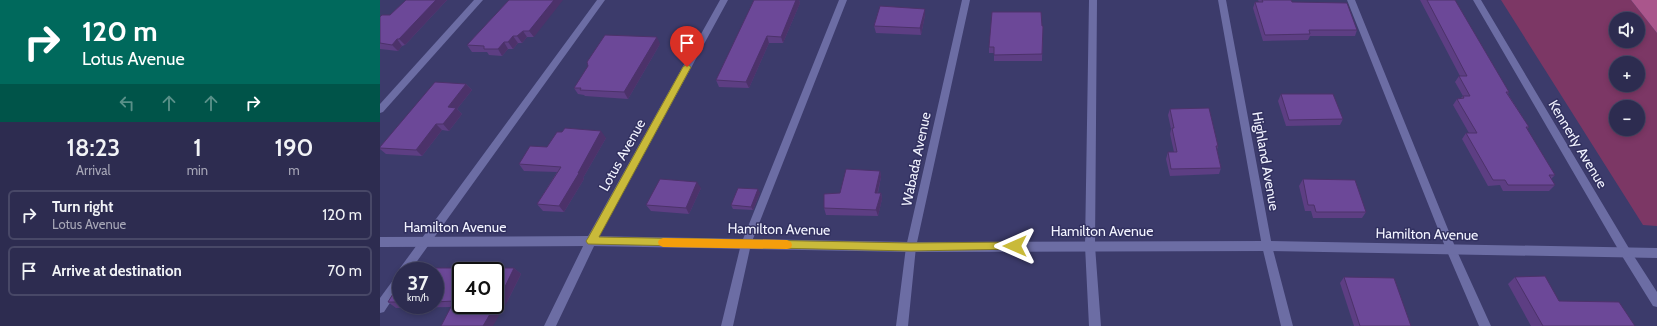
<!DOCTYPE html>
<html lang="en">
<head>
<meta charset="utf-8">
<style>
	body { margin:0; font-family:Cabin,sans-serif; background:#39385a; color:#f1f3f6; height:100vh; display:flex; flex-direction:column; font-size:15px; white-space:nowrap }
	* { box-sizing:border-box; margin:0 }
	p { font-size:13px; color:#a7a7b7 }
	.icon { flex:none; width:22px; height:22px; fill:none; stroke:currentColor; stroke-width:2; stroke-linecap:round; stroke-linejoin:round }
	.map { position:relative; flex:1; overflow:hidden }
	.drawer { display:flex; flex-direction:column; background:#2d2c50; width:380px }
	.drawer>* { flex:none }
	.guide { background:#00695c; color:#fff; overflow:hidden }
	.controls { position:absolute; left:1229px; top:12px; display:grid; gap:8px }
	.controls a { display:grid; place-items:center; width:36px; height:36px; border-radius:50%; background:#2d2c50; box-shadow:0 2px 6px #0003,0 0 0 1px #484867; font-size:20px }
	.speed { position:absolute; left:12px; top:262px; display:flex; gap:8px; font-size:20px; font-weight:700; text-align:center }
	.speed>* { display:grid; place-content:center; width:52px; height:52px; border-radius:50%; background:#2d2c50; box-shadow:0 2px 6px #0003,0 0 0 1px #484867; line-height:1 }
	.speed small { font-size:10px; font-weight:400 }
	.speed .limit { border:2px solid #111; border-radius:6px; background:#fff; color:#111 }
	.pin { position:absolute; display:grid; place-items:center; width:34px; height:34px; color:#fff; margin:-41px -17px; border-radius:50% 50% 50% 0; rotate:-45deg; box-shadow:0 0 4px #0007 }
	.pin .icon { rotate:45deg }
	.me { position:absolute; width:44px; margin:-22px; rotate:270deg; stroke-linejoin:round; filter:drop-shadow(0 0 3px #0008) }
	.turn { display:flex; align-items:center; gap:14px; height:84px; padding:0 16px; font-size:18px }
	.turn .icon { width:52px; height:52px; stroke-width:2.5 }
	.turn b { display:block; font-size:28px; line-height:34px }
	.lanes { display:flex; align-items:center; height:38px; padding:0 16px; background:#0003; justify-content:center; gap:20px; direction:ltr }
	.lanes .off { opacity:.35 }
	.eta { display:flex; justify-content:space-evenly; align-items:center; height:68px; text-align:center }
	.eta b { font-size:24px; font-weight:600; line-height:28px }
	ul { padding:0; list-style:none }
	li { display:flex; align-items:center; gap:12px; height:50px; margin:0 8px 6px; padding:0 8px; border:2px solid #484867; border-radius:6px }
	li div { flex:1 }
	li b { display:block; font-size:15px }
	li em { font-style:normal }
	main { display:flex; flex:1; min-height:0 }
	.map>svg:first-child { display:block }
	.green { fill:#7c3765; fill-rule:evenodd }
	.forest { fill:#aa568c }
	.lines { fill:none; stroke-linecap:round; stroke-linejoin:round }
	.service { fill:#6c6da4; fill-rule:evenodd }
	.minor { fill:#6c6da4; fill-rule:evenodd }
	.tertiary { fill:#6c6da4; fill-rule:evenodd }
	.wall { fill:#5d3e83 }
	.shaded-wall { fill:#4c326a }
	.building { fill:#6c4898; stroke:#4c326a; fill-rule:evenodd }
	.route { fill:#c9ba3a; stroke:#837926 }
	.slow { fill:#f59e0b }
	.labels { text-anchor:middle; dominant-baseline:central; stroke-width:3; stroke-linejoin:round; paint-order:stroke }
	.street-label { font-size:14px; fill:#f2f3ff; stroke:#323160 }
</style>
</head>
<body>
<main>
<section class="drawer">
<div class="guide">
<div class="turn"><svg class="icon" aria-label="right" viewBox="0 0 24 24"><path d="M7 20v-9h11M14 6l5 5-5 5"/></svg><div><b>120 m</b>Lotus Avenue</div></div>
<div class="lanes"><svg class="icon off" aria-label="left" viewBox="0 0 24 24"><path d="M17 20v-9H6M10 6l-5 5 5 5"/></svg><svg class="icon off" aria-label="ahead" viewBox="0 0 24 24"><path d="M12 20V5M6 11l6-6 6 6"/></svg><svg class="icon off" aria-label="ahead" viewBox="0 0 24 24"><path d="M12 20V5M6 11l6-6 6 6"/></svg><svg class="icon" aria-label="right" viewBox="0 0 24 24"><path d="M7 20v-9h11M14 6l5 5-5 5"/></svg></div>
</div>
<div class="eta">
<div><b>18:23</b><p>Arrival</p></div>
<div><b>1</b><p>min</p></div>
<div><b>190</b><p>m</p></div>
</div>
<ul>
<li><svg class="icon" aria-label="right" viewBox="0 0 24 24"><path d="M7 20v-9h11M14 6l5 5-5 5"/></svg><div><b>Turn right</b><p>Lotus Avenue</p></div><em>120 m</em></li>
<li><svg class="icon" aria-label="arrive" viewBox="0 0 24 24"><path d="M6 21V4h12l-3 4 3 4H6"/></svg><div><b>Arrive at destination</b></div><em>70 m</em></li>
</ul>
</section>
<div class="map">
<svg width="1277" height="326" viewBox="0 0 1277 326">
	<rect width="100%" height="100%" fill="#3c3b6b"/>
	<path class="green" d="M 1121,0 L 1251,0 L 1277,33 L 1277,226 L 1263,225 ZM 1236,19 L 1258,19 L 1258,41 L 1236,41 ZM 1236,63 L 1258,63 L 1258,85 L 1236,85 ZM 1236,107 L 1258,107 L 1258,129 L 1236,129 Z"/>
	<polygon class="forest" points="1251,0 1277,0 1277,33"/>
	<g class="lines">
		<g class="service">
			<polygon points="217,0 225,0 30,271 21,271 21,286 4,312 0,313 0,298 19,272 20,268"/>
			<polygon points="459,0 467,0 371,244 353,326 341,326 361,244"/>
			<polygon points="709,0 717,0 715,246 721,326 709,326 705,246"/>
			<polygon points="967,0 975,0 1076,249 1111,326 1099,326 1066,249"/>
		</g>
		<g class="minor">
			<polygon points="94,0 103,0 3,112 0,113 0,104"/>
			<polygon points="340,0 348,0 215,244 176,326 164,326 207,238"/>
			<polygon points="582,0 590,0 536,247 528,326 516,326 526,247"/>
			<polygon points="838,0 846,0 892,246 913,326 901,326 882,246"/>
			<polygon points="1093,0 1101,0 1250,250 1277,292 1277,307 1273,306 1242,256"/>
		</g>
		<polygon class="tertiary" points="211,236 531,242 887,241 1277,248 1277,258 887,251 531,252 211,246 0,247 0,237"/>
	</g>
	<g class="wall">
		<polygon points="26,0 67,0 25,45 22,46 18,51 0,49 0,17 10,15"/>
		<polygon points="129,0 154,37 147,37 142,43 138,43 133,49 128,49 122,56 109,55 107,52 92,52 87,45"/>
		<polygon points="374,0 419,0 420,3 403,43 389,43 369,88 339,87 336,80"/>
		<polygon points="878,0 911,0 912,2 977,30 975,36 930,36 928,40 883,41 873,8 875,2 879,2"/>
		<polygon points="1040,0 1075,0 1129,92 1128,94 1149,127 1147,129 1175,175 1171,179 1175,185 1169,191 1123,191 1120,185 1108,186 1082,139 1086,133 1089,133 1073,105 1077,99 1081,98 1083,96 1075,82 1079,76 1080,76"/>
		<polygon points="545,9 545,15 541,35 496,33 494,26"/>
		<polygon points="662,26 663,26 662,61 614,61 614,53 609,53 609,47"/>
		<polygon points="280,44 248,99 205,96 204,95 198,94 194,88"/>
		<polygon points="86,84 92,90 77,109 82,114 69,131 62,130 42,156 6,154 0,149 0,147"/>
		<polygon points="901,94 963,119 960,125 906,126 898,101"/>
		<polygon points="790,109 838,146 837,150 841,168 839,174 790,176 786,159 788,152 794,152 790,134 791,129 788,115"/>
		<polygon points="226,138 203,178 204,179 184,212 163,211 157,204 177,172 144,171 139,164 167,147"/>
		<polygon points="500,171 501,177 498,193 501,193 502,199 498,216 446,215 444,208 460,193"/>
		<polygon points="923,179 986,212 982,218 933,218 931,211 925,211 919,186"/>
		<polygon points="321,188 309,214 271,211 266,205"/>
		<polygon points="380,193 373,210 353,209 351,205"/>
		<polygon points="134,268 141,274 127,302 71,307 16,308 8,302 21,281 21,305 55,305 55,271"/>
		<polygon points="964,277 1031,326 974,326 960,283"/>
		<polygon points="1135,277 1179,301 1255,326 1151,326 1128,284"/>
	</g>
	<g class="shaded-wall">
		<polygon points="56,0 67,0 25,45 19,39"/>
		<polygon points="174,0 183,0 154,37 149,31"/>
		<polygon points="416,0 419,0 420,3 403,43 401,37"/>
		<polygon points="545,9 545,15 541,35 540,28"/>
		<polygon points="143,31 147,37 142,43 137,36"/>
		<polygon points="133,36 138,43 133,49 128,42"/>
		<polygon points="387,36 389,43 369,88 366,82"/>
		<polygon points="277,37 280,44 248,99 244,92"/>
		<polygon points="17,39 22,46 18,51 12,45"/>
		<polygon points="124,42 128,49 122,56 118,49"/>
		<polygon points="86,84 92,90 77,109 82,114 69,131 63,124 68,107"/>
		<polygon points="56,124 62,130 42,156 36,150"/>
		<polygon points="221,131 226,138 203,178 204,179 184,212 179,206"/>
		<polygon points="500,171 501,177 496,199 495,193"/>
		<polygon points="317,182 321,188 309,214 306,208"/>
		<polygon points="378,189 380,193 373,210 371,207"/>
		<polygon points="501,193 502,199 498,216 496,210"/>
		<polygon points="134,268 141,274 127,302 113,326 103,326"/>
	</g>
	<g class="building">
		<polygon points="26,0 56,0 19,39 17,39 12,45 0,43 0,17 2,15 10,15"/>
		<polygon points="129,0 174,0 149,31 143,31 137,36 133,36 128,42 124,42 118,49 104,49 104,46 87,45"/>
		<polygon points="374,0 416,0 401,37 387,36 366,82 336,80"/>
		<polygon points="882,0 911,0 912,2 967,3 977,30 929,30 930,34 885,35 875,2 883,2"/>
		<polygon points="1047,0 1075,0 1129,92 1126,92 1149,127 1146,127 1175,175 1169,175 1175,185 1128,185 1125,180 1113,180 1086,133 1097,133 1077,99 1084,98 1083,96 1090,96 1079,76 1087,76"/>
		<polygon points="500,6 545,9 540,28 494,26"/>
		<polygon points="612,12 661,12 662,26 663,26 662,54 614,55 614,47 609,47"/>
		<polygon points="225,35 277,37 244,92 200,90 201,88 194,88 208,66 207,62"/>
		<polygon points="55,82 86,84 68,107 76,108 63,124 56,124 36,150 0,148 0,147"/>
		<polygon points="901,94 953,94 963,119 909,120"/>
		<polygon points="829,108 838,146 836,146 841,168 791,169 788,152 797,152 792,128 794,128 790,109"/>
		<polygon points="185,128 221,131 198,173 199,173 179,206 157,204 181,167 139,164 150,146 167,147 177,132 182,132"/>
		<polygon points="466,169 500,171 495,193 501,193 496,210 444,208 444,194 460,193"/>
		<polygon points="280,179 317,182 306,208 266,205"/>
		<polygon points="923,179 975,180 986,212 936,212 934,205 928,205"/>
		<polygon points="358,188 378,189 371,207 351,205"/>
		<path d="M 29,268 L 134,268 L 120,297 L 103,326 L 61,326 L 74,301 L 55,302 L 55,271 L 27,271 ZM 81,271 L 115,271 L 115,305 L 81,305 Z"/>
		<polygon points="1165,276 1179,301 1239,302 1255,326 1163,326 1135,277"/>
		<polygon points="964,277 1014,278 1031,326 980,326"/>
		<polygon points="21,281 21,302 8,302"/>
	</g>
	<polygon class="route" points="307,64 311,67 219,237 531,243 635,242 639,244 640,246 639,249 531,251 208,244 206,241 208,238 303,67"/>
	<polygon class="slow" points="283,238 407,240 411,242 412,245 411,248 407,249 283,247 279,245 278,242 279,240"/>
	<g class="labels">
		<g class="street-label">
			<text transform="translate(1198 144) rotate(59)">Kennerly Avenue</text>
			<text transform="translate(242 155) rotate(-61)">Lotus Avenue</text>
			<text transform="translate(536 159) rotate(-78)">Wabada Avenue</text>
			<text transform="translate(886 161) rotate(80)">Highland Avenue</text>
			<text x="75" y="227">Hamilton Avenue</text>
			<text transform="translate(399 229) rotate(1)">Hamilton Avenue</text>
			<text x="722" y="231">Hamilton Avenue</text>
			<text transform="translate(1047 234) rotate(1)">Hamilton Avenue</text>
		</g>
	</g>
</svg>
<div class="controls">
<a><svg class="icon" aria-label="sound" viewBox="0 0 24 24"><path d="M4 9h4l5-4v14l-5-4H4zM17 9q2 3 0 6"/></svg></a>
<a>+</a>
<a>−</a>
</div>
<div class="speed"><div>37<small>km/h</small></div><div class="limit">40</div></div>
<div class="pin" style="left:307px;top:67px;background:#d93025"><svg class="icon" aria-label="arrive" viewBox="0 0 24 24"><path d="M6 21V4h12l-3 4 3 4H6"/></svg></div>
<svg class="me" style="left:635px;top:246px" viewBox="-20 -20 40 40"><path d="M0-17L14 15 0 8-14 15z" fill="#c9ba3a" stroke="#fff" stroke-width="4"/></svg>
</div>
</main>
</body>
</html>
